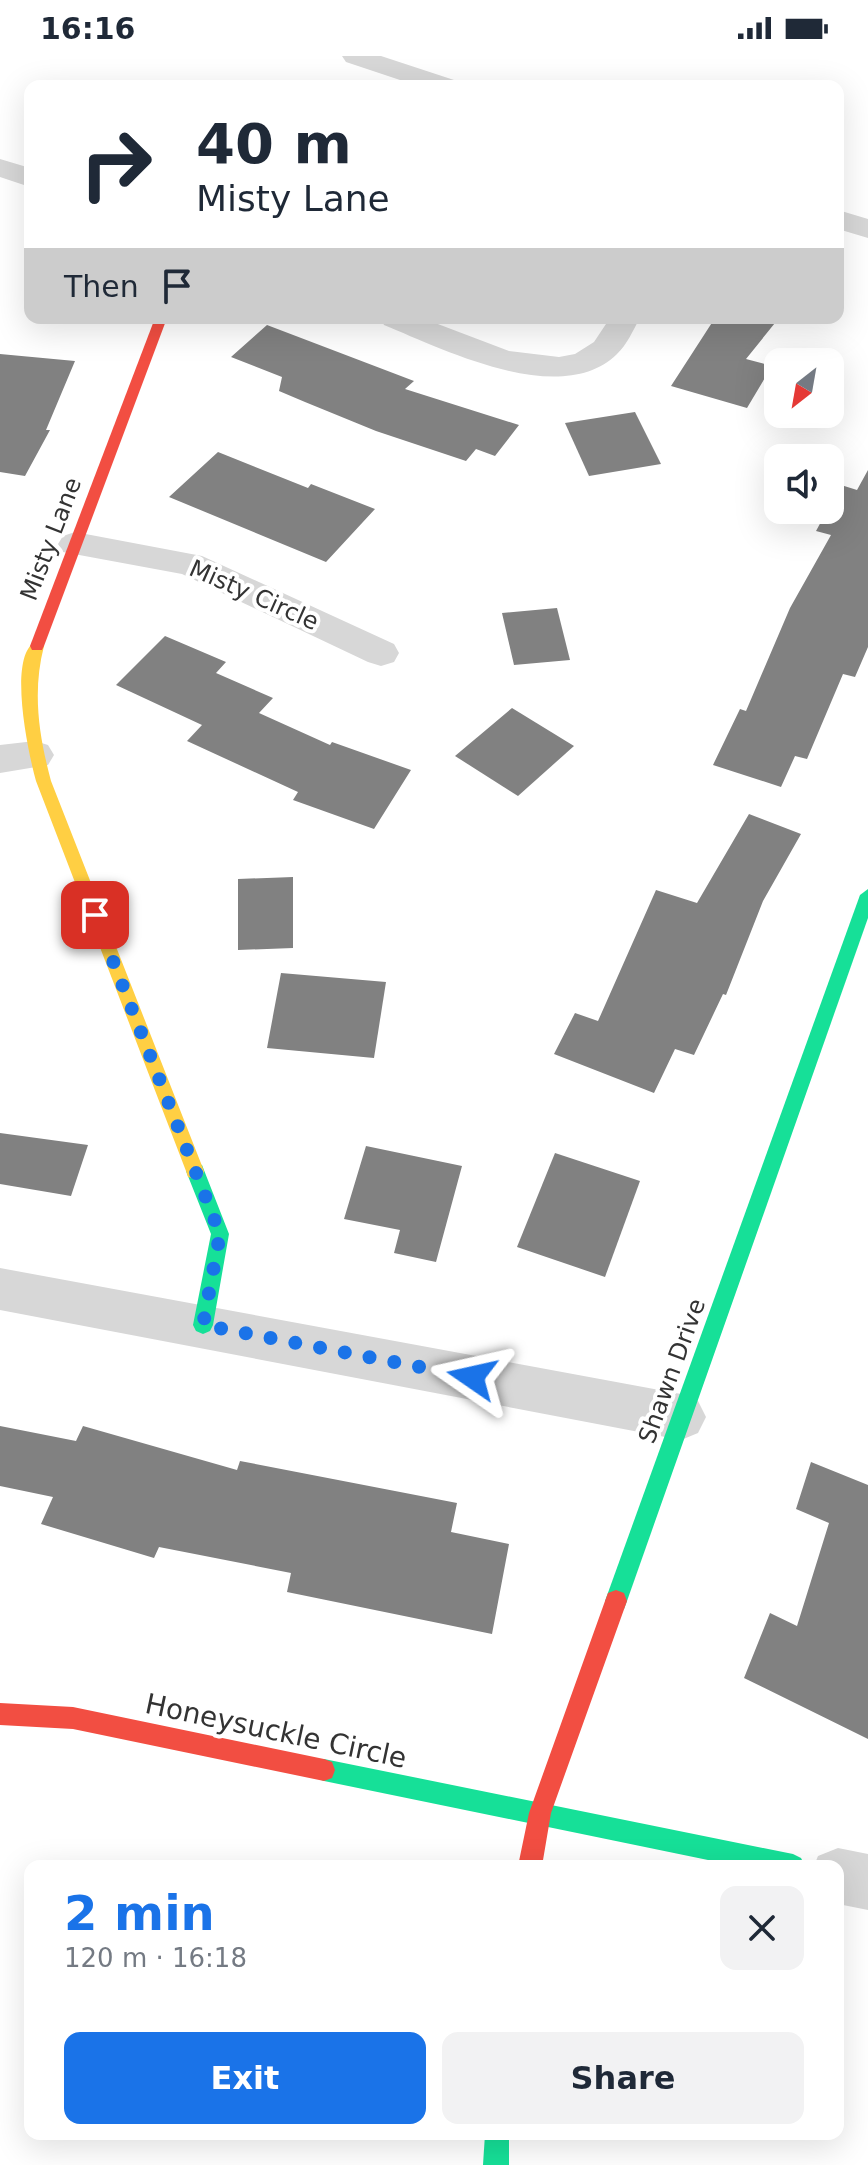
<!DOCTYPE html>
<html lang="en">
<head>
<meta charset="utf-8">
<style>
	body { margin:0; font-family:"DejaVu Sans",sans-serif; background:#f2f2f3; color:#1f2937; height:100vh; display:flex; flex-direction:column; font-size:30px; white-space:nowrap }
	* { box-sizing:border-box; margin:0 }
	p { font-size:26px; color:#747a83 }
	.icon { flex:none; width:44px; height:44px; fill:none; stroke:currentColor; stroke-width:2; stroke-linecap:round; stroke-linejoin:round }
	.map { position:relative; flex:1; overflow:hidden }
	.side { position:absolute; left:24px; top:1804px; width:820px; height:280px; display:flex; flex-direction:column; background:#fff; border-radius:16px; box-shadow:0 8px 32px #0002 }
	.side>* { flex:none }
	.top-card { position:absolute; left:24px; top:24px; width:820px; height:244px; border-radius:16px; box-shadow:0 8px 32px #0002; background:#fff; color:#1f2937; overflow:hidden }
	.needle { width:52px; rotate:211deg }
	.buttons { position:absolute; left:764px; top:292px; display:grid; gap:16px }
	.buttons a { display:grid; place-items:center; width:80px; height:80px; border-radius:16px; background:#fff; box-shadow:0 8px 32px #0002; font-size:40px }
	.pin { position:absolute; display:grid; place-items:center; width:68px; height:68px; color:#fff; margin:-34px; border-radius:16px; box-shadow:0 4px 12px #0006 }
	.me { position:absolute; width:88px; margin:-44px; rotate:281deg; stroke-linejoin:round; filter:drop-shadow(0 0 6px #0008) }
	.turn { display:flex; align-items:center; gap:28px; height:168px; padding:0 40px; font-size:36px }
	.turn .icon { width:104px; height:104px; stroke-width:2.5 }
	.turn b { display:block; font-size:56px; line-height:68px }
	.then { display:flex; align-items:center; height:76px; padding:0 40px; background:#0003; gap:16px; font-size:30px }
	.round { display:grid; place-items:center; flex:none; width:84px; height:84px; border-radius:16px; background:#f2f2f3 }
	.overview { display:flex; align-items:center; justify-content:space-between; height:136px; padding:0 40px }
	h1 { font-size:48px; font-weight:800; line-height:60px; color:#1a73e8 }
	.primary-button { display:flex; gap:16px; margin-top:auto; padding:16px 40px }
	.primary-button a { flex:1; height:92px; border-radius:16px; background:#1a73e8; color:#fff; font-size:32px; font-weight:800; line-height:92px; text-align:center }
	.primary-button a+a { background:#f2f2f3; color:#1f2937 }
	.status { display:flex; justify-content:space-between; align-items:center; height:56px; padding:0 40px; background:#fff; direction:ltr }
	.status svg { height:22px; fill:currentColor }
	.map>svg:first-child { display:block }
	.building { fill:#818181 }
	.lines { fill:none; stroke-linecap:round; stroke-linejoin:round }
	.street { fill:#d7d7d7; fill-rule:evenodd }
	.fast { fill:#16e098; fill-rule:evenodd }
	.slow { fill:#ffcf43; fill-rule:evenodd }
	.jam { fill:#f24e42; fill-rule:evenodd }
	.route { stroke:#1a73e8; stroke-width:14; stroke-dasharray:0 25.2 }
	.labels { text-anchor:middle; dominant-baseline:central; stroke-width:8; stroke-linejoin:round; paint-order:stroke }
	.street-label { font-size:24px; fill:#333; stroke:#fff }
	.near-street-label { font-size:28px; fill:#333; stroke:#fff }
</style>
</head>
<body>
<div class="status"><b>16:16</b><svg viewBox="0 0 49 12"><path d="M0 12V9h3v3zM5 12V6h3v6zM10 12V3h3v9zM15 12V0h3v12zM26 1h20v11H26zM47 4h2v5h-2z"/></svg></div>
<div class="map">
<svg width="868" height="2109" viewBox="0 0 868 2109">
	<rect width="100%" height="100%" fill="#fff"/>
	<g class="building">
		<polygon points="715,262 779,262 746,303 772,310 747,352 671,330"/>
		<polygon points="267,269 414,325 405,333 519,369 495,400 476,393 466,405 376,375 305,346 279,335 282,321 231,301"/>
		<polygon points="0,298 75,305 46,374 50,374 25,420 0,416"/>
		<polygon points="635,356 661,408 589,420 565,367"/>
		<polygon points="218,396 308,432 311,428 375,453 326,506 169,441"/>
		<polygon points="868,414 868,591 855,621 843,618 807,703 795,700 781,731 713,709 740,653 746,655 790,552 831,479 816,475 841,429 857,434"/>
		<polygon points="557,552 570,604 514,609 502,557"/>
		<polygon points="165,580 226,606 216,617 273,642 259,657 330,689 332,686 411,714 374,773 293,744 298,736 187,685 202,669 116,629"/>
		<polygon points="512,652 574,690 518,740 455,700"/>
		<polygon points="749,758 801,778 763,845 726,939 723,938 694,999 675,993 654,1037 554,998 575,957 598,965 656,834 697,847"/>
		<polygon points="293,821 293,892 238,894 238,823"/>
		<polygon points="281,917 386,926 374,1002 267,992"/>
		<polygon points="0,1077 88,1089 71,1140 0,1128"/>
		<polygon points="366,1090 462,1110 436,1206 394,1197 400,1174 344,1163"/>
		<polygon points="555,1097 640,1125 605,1221 517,1191"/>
		<polygon points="0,1370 76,1385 83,1370 237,1414 240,1405 457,1447 451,1476 509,1488 492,1578 287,1536 291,1517 159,1491 154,1502 41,1468 53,1441 0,1430"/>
		<polygon points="811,1406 868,1429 868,1683 744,1622 770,1557 797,1570 829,1467 796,1453"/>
	</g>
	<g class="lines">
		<g class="street">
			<polygon points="342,0 381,0 454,24 457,30 418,30 346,6"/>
			<polygon points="0,103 30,112 30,131 0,121"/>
			<polygon points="838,154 868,163 868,182 838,173"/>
			<path d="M 380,262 L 422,262 L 509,295 L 559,301 L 575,298 L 594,286 L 610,262 L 640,262 C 633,274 627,289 617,298 C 561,353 443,293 384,269 Z"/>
			<polygon points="75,476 202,500 394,588 399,597 394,606 381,610 368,606 182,518 63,496 58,488 63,480"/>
			<polygon points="35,685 48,689 54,699 48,709 0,717 0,689"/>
			<polygon points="0,1212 681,1338 698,1345 706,1361 698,1377 681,1384 0,1254"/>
			<polygon points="838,1792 868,1798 868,1854 838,1848 838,1810 814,1810 818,1800"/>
		</g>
		<g class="fast">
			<polygon points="868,833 868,862 627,1545 624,1553 616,1556 608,1553 605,1545 860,839"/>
			<polygon points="195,1107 202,1109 229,1178 213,1269 210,1275 203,1278 196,1275 193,1269 211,1178 186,1115 188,1109"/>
			<polygon points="324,1703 793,1798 801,1802 805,1810 737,1810 324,1725 316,1722 313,1714 316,1706"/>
			<polygon points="485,2078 509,2078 509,2109 483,2109"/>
		</g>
		<path class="slow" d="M 37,585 L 44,590 C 32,636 39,680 51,725 L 204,1115 L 202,1121 L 195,1123 L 188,1121 L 186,1115 L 36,725 C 29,700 6,597 37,585 Z"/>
		<g class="jam">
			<polygon points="155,262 167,262 44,590 42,594 32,594 30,590"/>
			<polygon points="616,1534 624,1537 627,1545 551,1757 542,1810 518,1810 529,1757 605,1545 608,1537"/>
			<polygon points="0,1647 73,1651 324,1703 332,1706 335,1714 332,1722 324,1725 73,1673 0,1669"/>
		</g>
	</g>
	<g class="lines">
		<polyline class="route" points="95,859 220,1178 203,1269 472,1321"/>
	</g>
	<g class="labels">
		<g class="street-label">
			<text transform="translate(51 483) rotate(-69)">Misty Lane</text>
			<text transform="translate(254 539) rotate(24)">Misty Circle</text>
			<text transform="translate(672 1315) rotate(-70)">Shawn Drive</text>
		</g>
		<g class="near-street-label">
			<text transform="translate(276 1675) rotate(12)">Honeysuckle Circle</text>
		</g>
	</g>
</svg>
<div class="buttons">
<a><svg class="needle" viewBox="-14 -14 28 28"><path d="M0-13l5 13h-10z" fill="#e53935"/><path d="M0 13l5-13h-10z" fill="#747a83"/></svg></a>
<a><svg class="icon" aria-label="sound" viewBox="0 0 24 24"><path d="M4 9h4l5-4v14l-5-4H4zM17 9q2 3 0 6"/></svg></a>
</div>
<div class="pin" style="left:95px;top:859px;background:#d93025"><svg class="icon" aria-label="arrive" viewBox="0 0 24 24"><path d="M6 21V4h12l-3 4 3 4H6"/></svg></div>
<svg class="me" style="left:472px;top:1321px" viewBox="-20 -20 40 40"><path d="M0-17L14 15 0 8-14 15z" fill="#1a73e8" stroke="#fff" stroke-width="4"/></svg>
<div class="top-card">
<div class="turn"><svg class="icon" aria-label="right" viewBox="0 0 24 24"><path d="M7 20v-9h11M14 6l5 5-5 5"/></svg><div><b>40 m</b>Misty Lane</div></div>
<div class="then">Then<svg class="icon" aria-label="arrive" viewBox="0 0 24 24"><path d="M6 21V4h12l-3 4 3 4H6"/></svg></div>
</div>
<section class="side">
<div class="overview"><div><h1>2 min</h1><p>120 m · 16:18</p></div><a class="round"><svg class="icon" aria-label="close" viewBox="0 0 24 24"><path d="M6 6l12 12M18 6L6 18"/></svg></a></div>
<div class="primary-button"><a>Exit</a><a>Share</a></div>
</section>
</div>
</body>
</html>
